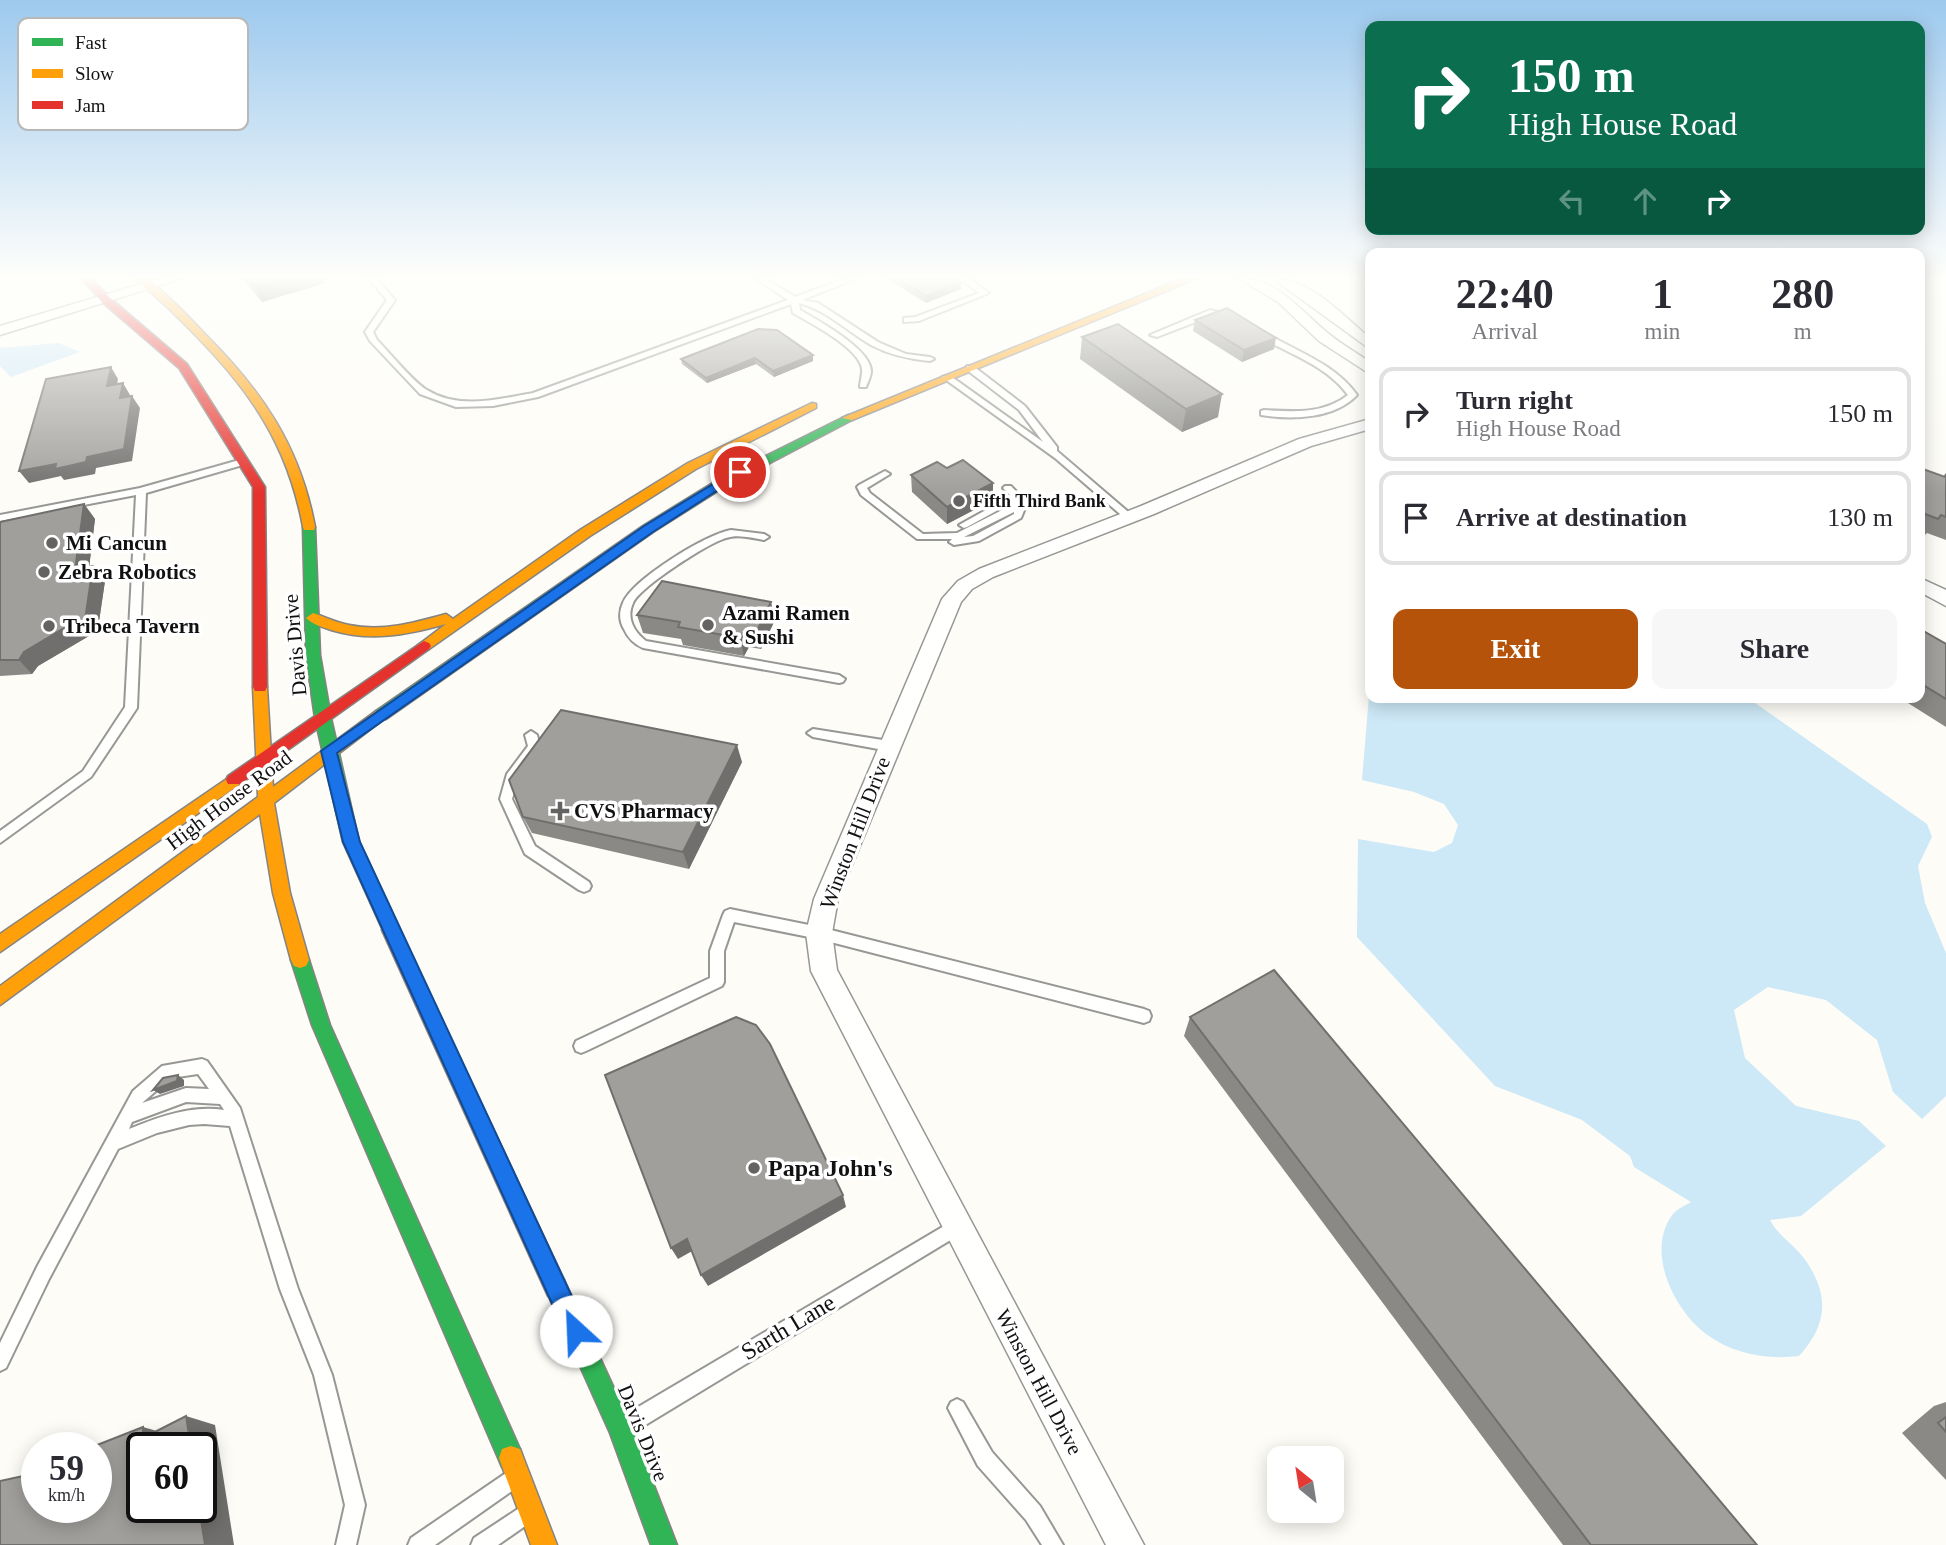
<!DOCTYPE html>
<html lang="en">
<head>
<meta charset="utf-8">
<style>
	body { margin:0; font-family:"Times New Roman",serif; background:#f7f7f7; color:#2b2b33; height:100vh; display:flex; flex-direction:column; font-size:26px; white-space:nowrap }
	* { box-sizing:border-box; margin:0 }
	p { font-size:23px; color:#7c7c81 }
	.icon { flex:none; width:38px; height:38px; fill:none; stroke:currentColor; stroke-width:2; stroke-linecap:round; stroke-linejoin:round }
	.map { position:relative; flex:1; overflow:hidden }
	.side { position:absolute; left:1365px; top:248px; width:560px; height:455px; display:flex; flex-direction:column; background:#fff; border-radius:14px; box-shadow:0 4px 18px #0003 }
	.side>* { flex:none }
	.guide { position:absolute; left:1365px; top:21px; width:560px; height:214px; border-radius:14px; box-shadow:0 4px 18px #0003; background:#0b6e4f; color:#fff; overflow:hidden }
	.needle { width:46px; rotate:330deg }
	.controls { position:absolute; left:1267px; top:1446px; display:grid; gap:14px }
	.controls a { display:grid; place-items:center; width:77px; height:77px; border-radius:14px; background:#fff; box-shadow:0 4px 18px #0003; font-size:35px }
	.speed { position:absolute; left:21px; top:1432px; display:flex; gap:14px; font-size:35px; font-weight:700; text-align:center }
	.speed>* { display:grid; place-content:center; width:91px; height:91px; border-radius:50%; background:#fff; box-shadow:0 4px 18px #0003; line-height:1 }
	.speed small { font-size:18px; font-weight:400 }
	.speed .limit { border:4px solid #111; border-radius:10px; background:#fff; color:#111 }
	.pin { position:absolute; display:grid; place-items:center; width:60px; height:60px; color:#fff; margin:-30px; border:4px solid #fff; border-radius:50%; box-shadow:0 2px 7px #0007 }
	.me { position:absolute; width:77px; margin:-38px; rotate:335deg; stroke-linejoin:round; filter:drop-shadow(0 0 5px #0008) }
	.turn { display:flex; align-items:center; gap:24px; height:147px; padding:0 28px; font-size:32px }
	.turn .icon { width:91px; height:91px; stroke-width:2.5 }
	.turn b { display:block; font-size:49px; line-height:60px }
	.lanes { display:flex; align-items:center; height:66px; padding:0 28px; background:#0003; justify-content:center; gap:35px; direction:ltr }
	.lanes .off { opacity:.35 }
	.eta { display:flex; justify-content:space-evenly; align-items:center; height:119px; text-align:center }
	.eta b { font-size:42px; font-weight:700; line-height:49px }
	.button { display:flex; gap:14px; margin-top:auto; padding:14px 28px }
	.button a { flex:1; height:80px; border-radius:14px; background:#b45309; color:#fff; font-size:28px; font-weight:700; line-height:80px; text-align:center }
	.button a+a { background:#f7f7f7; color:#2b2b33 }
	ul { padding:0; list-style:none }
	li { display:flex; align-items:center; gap:21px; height:94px; margin:0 14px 10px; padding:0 14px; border:4px solid #e1e1e2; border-radius:14px }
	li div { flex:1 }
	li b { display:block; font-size:26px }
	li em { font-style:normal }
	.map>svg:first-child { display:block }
	.water { fill:#cde8f7 }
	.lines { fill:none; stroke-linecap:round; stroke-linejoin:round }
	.lane-casing { stroke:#979795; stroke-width:4 }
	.street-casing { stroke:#979795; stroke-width:3 }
	.fast-casing { stroke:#858482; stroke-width:3 }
	.slow-casing { stroke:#858482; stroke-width:3 }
	.jam-casing { stroke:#858482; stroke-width:3 }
	.lane { fill:#fffffe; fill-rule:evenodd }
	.street { fill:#fffffe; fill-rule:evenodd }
	.fast { fill:#30b455; fill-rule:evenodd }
	.slow { fill:#ff9f0a; fill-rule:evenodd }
	.jam { fill:#e5322d; fill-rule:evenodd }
	.wall { fill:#8a8986 }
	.shaded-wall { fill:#716f6d }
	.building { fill:#a19f9c; stroke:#716f6d; stroke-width:2 }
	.route { fill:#1a73e8; stroke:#114b97; stroke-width:2 }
	.poi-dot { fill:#646362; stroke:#fff; stroke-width:2.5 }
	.labels { text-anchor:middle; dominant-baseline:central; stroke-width:7; stroke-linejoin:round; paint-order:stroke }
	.far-poi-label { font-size:18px; font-weight:bold; fill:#111; stroke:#fff; text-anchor:start }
	.poi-label { font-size:21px; font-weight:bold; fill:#111; stroke:#fff; text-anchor:start }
	.street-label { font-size:21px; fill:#111; stroke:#fff }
	.near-poi-label { font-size:24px; font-weight:bold; fill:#111; stroke:#fff; text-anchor:start }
	.near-street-label { font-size:24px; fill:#111; stroke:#fff }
	.key { fill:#fff; stroke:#b8b8b8; stroke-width:2 }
	.key-label { font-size:19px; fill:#111 }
</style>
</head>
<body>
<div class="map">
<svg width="1946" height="1545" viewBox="0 0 1946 1545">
	<rect width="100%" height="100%" fill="#fdfcf7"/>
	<g class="water">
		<polygon points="59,343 80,352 11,377 0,366 0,348"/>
		<path d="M 1369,696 L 1748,698 L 1927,824 L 1932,837 L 1918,866 L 1925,903 L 1946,953 L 1946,1096 L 1922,1119 L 1893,1092 L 1877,1040 L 1826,1000 L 1768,987 L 1734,1010 L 1745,1058 L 1796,1106 L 1859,1121 L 1886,1146 L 1801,1216 L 1770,1220 C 1778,1236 1796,1246 1806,1261 C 1830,1296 1827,1326 1799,1356 C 1767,1360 1733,1354 1706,1334 C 1673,1309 1645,1250 1673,1214 C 1677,1209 1686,1205 1691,1202 L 1634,1167 L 1630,1156 L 1582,1120 L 1495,1086 L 1357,937 L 1358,839 L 1434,852 L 1452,843 L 1458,825 L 1444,804 L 1414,792 L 1362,780 Z"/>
	</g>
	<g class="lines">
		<defs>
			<g id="lane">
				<path d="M 368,278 L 376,278 L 395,300 L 373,332 L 377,340 C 389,352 414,383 427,390 C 459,410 499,399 533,393 L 788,300 L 755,278 L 764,278 L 795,297 L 847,278 L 858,278 L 802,300 L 818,303 L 878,342 L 906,354 L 930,357 L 934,359 L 930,361 C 909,359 890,355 871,345 C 847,331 826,310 799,303 L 800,310 C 817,320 871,349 871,371 C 871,376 868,382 866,387 L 860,387 C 860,380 864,372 861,365 C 853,345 812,324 793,313 L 791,304 L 538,397 L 493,406 L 456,407 L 420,394 L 370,341 L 365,332 L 387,300 Z"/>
				<polygon points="959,278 968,278 989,293 919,321 904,322 904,318 915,317 979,293"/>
				<polygon points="1210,310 1234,316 1230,318 1214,315 1157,337 1150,335"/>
				<path d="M 1258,332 L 1264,332 C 1297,352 1334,363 1357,395 C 1334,419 1292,420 1261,415 L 1261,411 L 1264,410 C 1294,412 1324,414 1348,395 C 1326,365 1289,354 1258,336 Z"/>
				<polygon points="967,366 973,366 1025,406 1057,447 1057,451 1133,516 1133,520 1127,520 1055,458 942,377 949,375 1043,442 1019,410 967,370"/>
				<polygon points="243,459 246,460 246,464 146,493 137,708 91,777 0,843 0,831 83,771 125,707 136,495 0,521 0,515 140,488"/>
				<path d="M 885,471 L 890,474 L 867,488 L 870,493 L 923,534 L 957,533 L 1010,506 L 1011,503 L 967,527 L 964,528 L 959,525 L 1011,496 L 1003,488 L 1005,486 L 1011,486 L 1027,503 L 1021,518 L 979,541 L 954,545 L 949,542 L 952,539 L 917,539 L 861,495 L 857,487 L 859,485 ZM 1014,512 L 1014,514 L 973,536 L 964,537 Z"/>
				<path d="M 731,530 L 764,534 L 769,537 L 764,540 C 752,538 738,534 726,538 C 708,543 640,587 633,603 C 626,618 634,632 646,641 L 839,675 L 845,679 L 843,682 L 839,683 L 643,648 C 634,644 628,638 624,629 C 619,621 619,611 623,603 C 632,580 706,534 731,530 Z"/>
				<polygon points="813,729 889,741 895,746 889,751 813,737 807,733"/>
				<polygon points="531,731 537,735 540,747 519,776 512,799 535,846 589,882 591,886 589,890 584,892 579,890 525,854 500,799 507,774 528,746 525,735"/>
				<polygon points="730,909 819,927 1144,1009 1149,1011 1151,1016 1149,1021 1144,1023 819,939 734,922 724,951 724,982 722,986 586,1051 581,1053 576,1051 574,1046 576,1041 710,978 710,951 723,915 725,911"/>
				<path d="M 202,1059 L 207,1061 L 240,1108 L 298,1289 L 332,1375 L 365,1505 L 356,1545 L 336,1545 L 345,1505 L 314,1375 L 280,1289 L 230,1126 L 204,1124 L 189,1125 L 157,1133 L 118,1149 L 49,1279 L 6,1368 L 0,1371 L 0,1343 L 37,1267 L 133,1091 L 162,1066 ZM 198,1074 L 209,1089 L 186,1088 L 142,1103 L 171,1078 ZM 186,1102 L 220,1104 L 224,1110 C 191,1105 159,1117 129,1129 L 132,1122 Z"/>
				<polygon points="956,1219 962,1221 964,1227 962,1233 637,1430 630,1432 623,1430 621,1423 623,1416"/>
				<polygon points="957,1399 963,1402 992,1452 1040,1506 1063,1545 1042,1545 1026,1520 978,1466 948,1408 951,1402"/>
				<polygon points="509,1471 516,1474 519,1481 516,1488 435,1545 408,1545 411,1538"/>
				<polygon points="521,1507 528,1510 531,1517 528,1524 498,1545 471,1545 474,1538"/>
			</g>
			<g id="street">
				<polygon points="161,278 183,278 0,335 0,326"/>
				<path d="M 1238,278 C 1278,278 1300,311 1329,334 C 1342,345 1357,353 1370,362 L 1370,374 L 1319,341 L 1278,302 Z"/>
				<path d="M 1272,278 C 1310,278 1342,315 1370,338 L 1370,349 Z"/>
				<polygon points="1370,419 1370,429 1311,446 1154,514 993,577 972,589 961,602 838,899 832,933 837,970 1144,1545 1106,1545 811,971 806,933 814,899 942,599 958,581 979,569 1141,506 1299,439"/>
				<polygon points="1920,578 1946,590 1946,606 1920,592"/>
			</g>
			<g id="fast">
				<polygon points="848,415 852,416 852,420 724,487 653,532 386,719 376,719 373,715 376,711 643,526 716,481"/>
				<polygon points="309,523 315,527 320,655 331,718 359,842 400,930 397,935 391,938 385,935 343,842 315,718 306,655 303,527"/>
				<polygon points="300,952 306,954 309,960 330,1025 520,1449 523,1458 520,1467 511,1470 502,1467 312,1025 291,960 294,954"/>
				<polygon points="556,1277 564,1280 629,1421 677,1545 651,1545 610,1433 545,1288 548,1280"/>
			</g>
			<g id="slow">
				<path d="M 135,278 L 146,278 C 168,295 186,314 205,334 C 262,391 300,446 315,527 L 314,530 L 304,530 L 303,527 C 285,429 236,374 167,307 C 157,297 145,288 135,278 Z"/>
				<polygon points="1184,278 1198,278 852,420 842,418"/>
				<path d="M 812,403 L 816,404 L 816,408 L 696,469 L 590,536 L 429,649 L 424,651 L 417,646 L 446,624 C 406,635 371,642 331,630 C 322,627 312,624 306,618 L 313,613 C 325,617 337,623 349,625 C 382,632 414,623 446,614 L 453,619 L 580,530 L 688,463 Z"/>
				<polygon points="260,682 267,687 273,787 376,711 386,711 389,715 274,803 290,893 309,960 306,966 300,968 294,966 291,960 273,893 260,814 0,1005 0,986 258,797 253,687"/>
				<polygon points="234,774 240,776 242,780 240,784 0,952 0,934"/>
				<polygon points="511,1446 520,1449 557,1545 531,1545 499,1458 502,1449"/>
			</g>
			<g id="jam">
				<polygon points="81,278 91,278 110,298 187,364 265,487 267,687 265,691 255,691 253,687 253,487 179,368 102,302"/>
				<polygon points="424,641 429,643 431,646 429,649 240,784 228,784 226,780 228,776"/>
				<polygon points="391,922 397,925 564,1280 567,1288 564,1296 556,1299 548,1296 382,930 385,925"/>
			</g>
		</defs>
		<use href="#lane" class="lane-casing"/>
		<use href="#street" class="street-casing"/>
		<use href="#fast" class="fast-casing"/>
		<use href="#slow" class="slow-casing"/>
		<use href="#jam" class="jam-casing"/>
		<use href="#lane" class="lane"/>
		<use href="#street" class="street"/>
		<use href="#fast" class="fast"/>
		<use href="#slow" class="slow"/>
		<use href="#jam" class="jam"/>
	</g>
	<g class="wall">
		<polygon points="242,278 323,278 325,283 262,302"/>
		<polygon points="886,278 953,278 961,283 961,289 926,303"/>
		<polygon points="1195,320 1274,349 1242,362 1193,331"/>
		<polygon points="1082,337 1218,417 1182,432 1080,359"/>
		<polygon points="813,355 813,361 774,377 756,364 707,383 682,364 681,359"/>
		<polygon points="947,468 993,483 993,500 947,524 912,492 911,475"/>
		<polygon points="1920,468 1943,477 1946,473 1946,540 1927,533 1923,537 1920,535"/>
		<polygon points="84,504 95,519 89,567 93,566 105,581 97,635 89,636 38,666 32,674 0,676 0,522"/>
		<polygon points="637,615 775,620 761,649 749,647 744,656 683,645 681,639 643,633"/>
		<polygon points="1920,629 1946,644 1946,727 1900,698 1920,698"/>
		<polygon points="742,762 689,869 532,833 523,817"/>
		<polygon points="1190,1017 1757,1545 1563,1545 1184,1036"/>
		<polygon points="1946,1402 1946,1480 1902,1433 1934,1406"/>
	</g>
	<g class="shaded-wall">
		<polygon points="278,278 323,278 325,283 262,302 254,285"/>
		<polygon points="961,283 961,289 926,303 926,296"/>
		<polygon points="1276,338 1274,349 1242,362 1244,350"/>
		<polygon points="813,355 813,361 774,377 773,371"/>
		<polygon points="755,358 756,364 707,383 706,378"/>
		<polygon points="111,367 118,379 115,398 107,386"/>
		<polygon points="123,383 130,395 128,410 120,398"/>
		<polygon points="1222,394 1218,417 1182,432 1186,409"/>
		<polygon points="132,396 140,408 132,461 96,468 95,474 64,480 61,476 29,483 19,471 87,457"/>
		<polygon points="993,483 993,500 947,524 947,507"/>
		<polygon points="84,504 95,519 87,585 75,570"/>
		<polygon points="93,566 105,581 97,635 89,636 38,666 32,674 19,660"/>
		<polygon points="771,602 775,620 761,649 757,631"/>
		<polygon points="745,630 749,647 744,656 740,638"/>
		<polygon points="737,745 742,762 689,869 683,852"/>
		<polygon points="178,1075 184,1080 184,1086 160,1094 153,1090"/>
		<polygon points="843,1195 846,1207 708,1286 701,1275"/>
		<polygon points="687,1239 694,1250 678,1259 671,1248"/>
		<polygon points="186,1416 215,1425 234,1545 205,1545 199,1507 201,1507 201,1447 191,1447"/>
		<polygon points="143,1427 174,1436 143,1438"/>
	</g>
	<g class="building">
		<polygon points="247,278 278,278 254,285"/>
		<polygon points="896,278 953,278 961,283 926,296"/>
		<polygon points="1227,308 1276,338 1244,350 1195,320"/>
		<polygon points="1118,324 1222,394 1186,409 1082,337"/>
		<polygon points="758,329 777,330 813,355 773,371 755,358 706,378 681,359"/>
		<polygon points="111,367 107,386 123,383 120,398 132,396 124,449 87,457 86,462 55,469 56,464 19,471 46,379"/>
		<polygon points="963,460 993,483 947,507 911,475 937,462 947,468"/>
		<polygon points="1920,468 1945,477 1946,474 1946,517 1941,515 1938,519 1920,512"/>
		<polygon points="84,504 75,570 93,566 85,620 76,621 24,652 19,660 0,660 0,522"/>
		<polygon points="662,581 771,602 757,631 745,630 740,638 678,627 680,622 637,615"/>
		<polygon points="1920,629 1946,644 1946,699 1920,683"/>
		<polygon points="561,710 737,745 683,852 523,817 509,780"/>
		<polygon points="1274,970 1757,1545 1591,1545 1190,1017"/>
		<polygon points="736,1017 756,1025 770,1044 843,1195 701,1275 687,1239 671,1248 605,1075"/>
		<polygon points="178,1075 177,1081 153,1090 163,1078"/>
		<polygon points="186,1416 191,1447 142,1447 142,1507 199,1507 205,1545 0,1545 0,1481 37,1473 37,1507 96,1507 96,1447 92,1447 143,1427 143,1438"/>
		<polygon points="1946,1417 1946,1432 1938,1423"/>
	</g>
	<linearGradient id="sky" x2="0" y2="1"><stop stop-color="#9dc9ee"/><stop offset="0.56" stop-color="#fefefb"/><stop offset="1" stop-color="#fefefb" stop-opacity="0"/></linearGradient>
	<rect width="1946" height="494" fill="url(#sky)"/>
	<polygon class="route" points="736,470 746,472 653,532 337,753 360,842 588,1331 584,1339 576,1342 568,1339 343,842 321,751 644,526"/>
	<g class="poi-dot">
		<circle cx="959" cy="501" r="7"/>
		<circle cx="52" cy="543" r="7"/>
		<circle cx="44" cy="572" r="7"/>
		<circle cx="708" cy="625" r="7"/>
		<circle cx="49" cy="626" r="7"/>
		<path d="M556.5 800.5h7v7h7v7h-7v7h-7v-7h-7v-7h7z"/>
		<circle cx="754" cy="1168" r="7"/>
	</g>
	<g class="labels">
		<g class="far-poi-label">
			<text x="973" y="501">Fifth Third Bank</text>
		</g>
		<g class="poi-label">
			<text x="66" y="543">Mi Cancun</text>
			<text x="58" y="572">Zebra Robotics</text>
			<text x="722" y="613">Azami Ramen<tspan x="722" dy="24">&amp; Sushi</tspan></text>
			<text x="63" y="626">Tribeca Tavern</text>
			<text x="574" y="811">CVS Pharmacy</text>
		</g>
		<g class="street-label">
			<text transform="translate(295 645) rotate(-95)">Davis Drive</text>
			<text transform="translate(229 800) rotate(-37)">High House Road</text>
			<text transform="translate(855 833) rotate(-69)">Winston Hill Drive</text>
			<text transform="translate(1039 1382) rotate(62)">Winston Hill Drive</text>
			<text transform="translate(643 1433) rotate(68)">Davis Drive</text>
		</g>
		<g class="near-poi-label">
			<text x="768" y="1168">Papa John's</text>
		</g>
		<g class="near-street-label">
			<text transform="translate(788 1327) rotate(-31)">Sarth Lane</text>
		</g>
	</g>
	<rect x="18" y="18" width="230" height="112" rx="10" class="key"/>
	<rect x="32" y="38" width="31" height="8" fill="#30b455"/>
	<rect x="32" y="69" width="31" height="9" fill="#ff9f0a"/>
	<rect x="32" y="101" width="31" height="8" fill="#e5322d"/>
	<g class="key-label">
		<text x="75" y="49">Fast</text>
		<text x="75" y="80">Slow</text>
		<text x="75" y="112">Jam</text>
	</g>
</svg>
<div class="controls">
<a><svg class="needle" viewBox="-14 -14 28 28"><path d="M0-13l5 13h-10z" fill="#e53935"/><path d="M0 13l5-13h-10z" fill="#7c7c81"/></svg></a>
</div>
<div class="speed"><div>59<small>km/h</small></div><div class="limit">60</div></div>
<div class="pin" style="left:740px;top:472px;background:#d93025"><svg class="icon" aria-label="arrive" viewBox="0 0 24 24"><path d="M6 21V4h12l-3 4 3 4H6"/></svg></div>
<svg class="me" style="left:576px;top:1331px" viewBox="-20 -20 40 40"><circle r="19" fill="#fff"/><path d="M0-13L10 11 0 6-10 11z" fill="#1a73e8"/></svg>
<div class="guide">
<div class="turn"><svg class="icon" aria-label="right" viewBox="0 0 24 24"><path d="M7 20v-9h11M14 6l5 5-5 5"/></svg><div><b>150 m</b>High House Road</div></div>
<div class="lanes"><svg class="icon off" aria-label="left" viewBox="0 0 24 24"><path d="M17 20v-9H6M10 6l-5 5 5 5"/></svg><svg class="icon off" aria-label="ahead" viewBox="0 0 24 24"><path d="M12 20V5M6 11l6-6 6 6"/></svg><svg class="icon" aria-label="right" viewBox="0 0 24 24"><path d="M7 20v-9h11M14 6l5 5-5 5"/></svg></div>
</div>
<section class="side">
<div class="eta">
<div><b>22:40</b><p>Arrival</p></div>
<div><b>1</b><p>min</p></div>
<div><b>280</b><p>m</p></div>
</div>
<ul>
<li><svg class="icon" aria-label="right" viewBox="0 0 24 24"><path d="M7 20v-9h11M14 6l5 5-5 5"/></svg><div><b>Turn right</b><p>High House Road</p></div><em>150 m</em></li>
<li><svg class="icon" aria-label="arrive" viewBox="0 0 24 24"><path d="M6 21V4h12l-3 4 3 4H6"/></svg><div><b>Arrive at destination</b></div><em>130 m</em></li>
</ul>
<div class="button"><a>Exit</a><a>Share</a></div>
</section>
</div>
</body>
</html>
